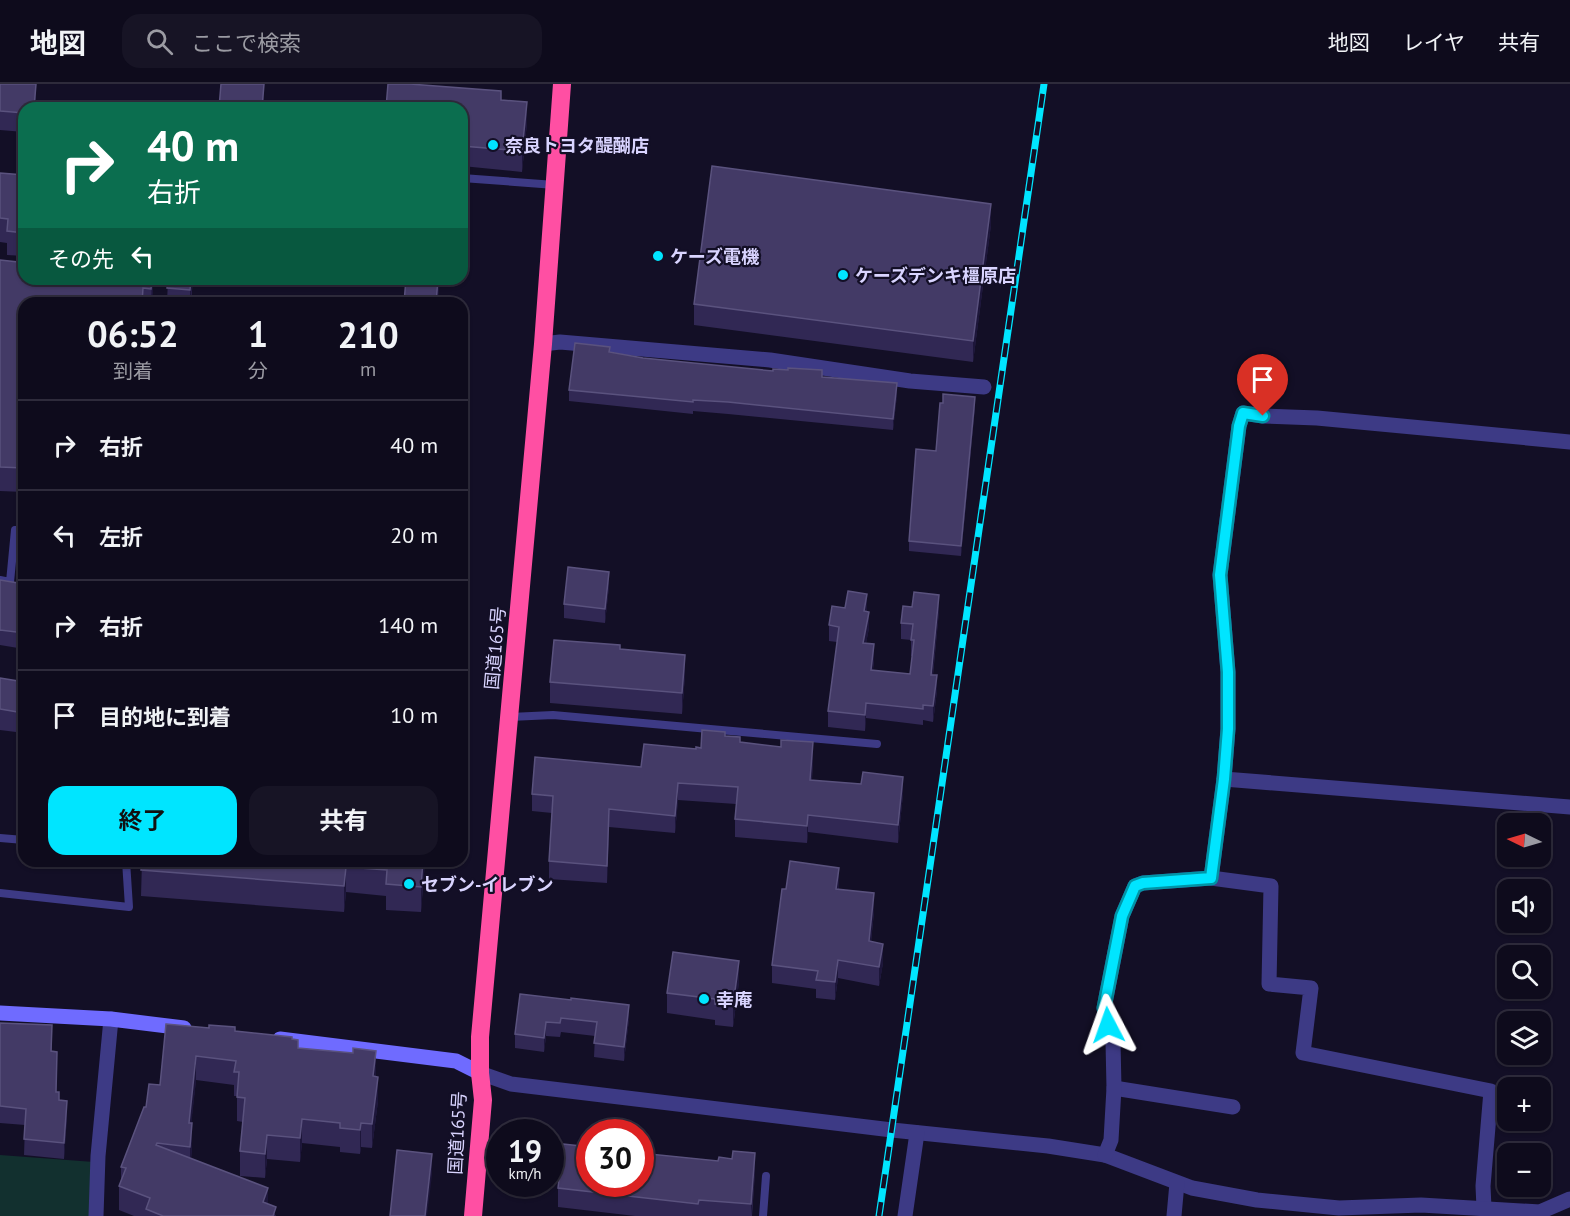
<!DOCTYPE html>
<html lang="ja">
<head>
<meta charset="utf-8">
<style>
	body { margin:0; font-family:"PT Sans","Noto Sans JP",sans-serif; background:#171425; color:#f1f3f6; height:100vh; display:flex; flex-direction:column; font-size:22px; white-space:nowrap }
	* { box-sizing:border-box; margin:0 }
	p { font-size:20px; color:#9b9ba3 }
	.icon { flex:none; width:33px; height:33px; fill:none; stroke:currentColor; stroke-width:2; stroke-linecap:round; stroke-linejoin:round }
	.map { position:relative; flex:1; overflow:hidden }
	.drawer { position:absolute; left:18px; top:213px; width:450px; height:570px; display:flex; flex-direction:column; background:#0e0b1c; border-radius:18px; box-shadow:0 2px 4px #0004,0 0 0 2px #2e2b3b }
	.drawer>* { flex:none }
	.hud { position:absolute; left:18px; top:18px; width:450px; height:183px; border-radius:18px; box-shadow:0 2px 4px #0004,0 0 0 2px #2e2b3b; background:#0b6e4f; color:#fff; overflow:hidden }
	.needle { width:39px; rotate:275deg }
	.buttons { position:absolute; left:1497px; top:729px; display:grid; gap:12px }
	.buttons a { display:grid; place-items:center; width:54px; height:54px; border-radius:12px; background:#0e0b1c; box-shadow:0 2px 4px #0004,0 0 0 2px #2e2b3b; font-size:30px }
	.speed { position:absolute; left:486px; top:1035px; display:flex; gap:12px; font-size:30px; font-weight:700; text-align:center }
	.speed>* { display:grid; place-content:center; width:78px; height:78px; border-radius:50%; background:#0e0b1c; box-shadow:0 2px 4px #0004,0 0 0 2px #2e2b3b; line-height:1 }
	.speed small { font-size:15px; font-weight:400 }
	.speed .limit { border:9px solid #d22; background:#fff; color:#111 }
	.pin { position:absolute; display:grid; place-items:center; width:51px; height:51px; color:#fff; margin:-62px -26px; border-radius:50% 50% 50% 0; rotate:-45deg; box-shadow:0 0 6px #0007 }
	.pin .icon { rotate:45deg }
	.me { position:absolute; width:66px; margin:-33px; rotate:356deg; stroke-linejoin:round; filter:drop-shadow(0 0 4px #0008) }
	.turn { display:flex; align-items:center; gap:21px; height:126px; padding:0 30px; font-size:27px }
	.turn .icon { width:78px; height:78px; stroke-width:2.5 }
	.turn b { display:block; font-size:42px; line-height:51px }
	.then { display:flex; align-items:center; height:57px; padding:0 30px; background:#0003; gap:12px; font-size:22px }
	.eta { display:flex; justify-content:space-evenly; align-items:center; height:102px; text-align:center }
	.eta b { font-size:36px; font-weight:700; line-height:42px }
	.button { display:flex; gap:12px; margin-top:auto; padding:12px 30px }
	.button a { flex:1; height:69px; border-radius:18px; background:#00e5ff; color:#111; font-size:24px; font-weight:700; line-height:69px; text-align:center }
	.button a+a { background:#171425; color:#f1f3f6 }
	ul { padding:0; list-style:none }
	li { display:flex; align-items:center; gap:18px; height:90px; padding:0 30px; border-top:2px solid #2e2b3b }
	li div { flex:1 }
	li b { display:block; font-size:22px }
	li em { font-style:normal }
	header { display:flex; align-items:center; gap:36px; box-sizing:border-box; height:84px; padding:0 30px; background:#0e0b1c; border-bottom:2px solid #2e2b3b }
	header strong { font-size:28px }
	nav { display:flex; gap:33px; margin-inline-start:auto; font-size:21px }
	.search { width:420px; height:54px; background:#171425; display:flex; align-items:center; gap:15px; box-sizing:border-box; padding:0 21px; border-radius:18px; color:#9b9ba3; font-size:22px }
	.map>svg:first-child { display:block }
	.green { fill:#12302f }
	.lines { fill:none; stroke-linecap:round; stroke-linejoin:round }
	.lane { stroke:#3d3a85; stroke-width:8 }
	.street { stroke:#3d3a85; stroke-width:15 }
	.secondary { stroke:#6f6bff; stroke-width:15 }
	.highway { stroke:#ff4fa3; stroke-width:18 }
	.rail-casing { stroke:#00e5ff; stroke-width:7 }
	.rail { stroke:#130f26; stroke-width:4.5; stroke-dasharray:14; stroke-linecap:butt }
	.wall { fill:#312854 }
	.shaded-wall { fill:#1d163a }
	.building { fill:#433a66; stroke:#5a527e; stroke-width:1.5 }
	.route-casing { stroke:#0095a6; stroke-width:15 }
	.route { stroke:#00e5ff; stroke-width:10 }
	.poi-dot { fill:#00e5ff; stroke:#130f26; stroke-width:2 }
	.labels { text-anchor:middle; dominant-baseline:central; stroke-width:4.5; stroke-linejoin:round; paint-order:stroke }
	.poi-label { font-size:18px; font-weight:bold; fill:#d9d4ff; stroke:#130f26; text-anchor:start }
	.street-label { font-size:18px; fill:#d9d4ff; stroke:#130f26 }
</style>
</head>
<body>
<header>
<strong>地図</strong>
<div class="search"><svg class="icon" aria-label="search" viewBox="0 0 24 24"><circle cx="10" cy="10" r="6"/><path d="M15 15l6 6"/></svg>ここで検索</div>
<nav><a>地図</a><a>レイヤ</a><a>共有</a></nav>
</header>
<div class="map">
<svg width="1570" height="1132" viewBox="0 0 1570 1132">
	<rect width="100%" height="100%" fill="#130f26"/>
	<polygon class="green" points="0,1071 94,1078 90,1132 0,1132"/>
	<g class="lines">
		<g class="lane">
			<polyline points="462,94 555,101"/>
			<polyline points="0,496 10,498 15,446"/>
			<polyline points="510,633 553,631 877,660"/>
			<polyline points="0,754 24,756"/>
			<polyline points="0,809 129,823 126,777"/>
			<polyline points="763,1132 766,1092"/>
		</g>
		<g class="street">
			<polyline points="543,260 560,258 770,276 910,297 984,303"/>
			<polyline points="1224,695 1570,723"/>
			<polyline points="1211,794 1271,802 1269,900 1311,904 1303,969 1491,1007 1483,1102 1484,1124"/>
			<polyline points="480,989 511,1000 892,1046 1048,1062 1105,1071 1192,1104 1257,1116 1339,1124 1421,1121 1540,1128 1570,1115"/>
			<polyline points="1114,1004 1233,1023"/>
			<polyline points="1105,1071 1111,1056 1114,1004 1113,958 1104,924 1122,832 1135,802 1143,799 1211,794 1224,695 1228,645 1228,588 1220,491 1239,342 1243,329 1263,332 1317,334 1570,358"/>
			<polyline points="96,1132 98,1072 111,935"/>
			<polyline points="905,1132 917,1049"/>
			<polyline points="1174,1132 1177,1099"/>
		</g>
		<g class="secondary">
			<polyline points="0,929 111,935 184,944"/>
			<polyline points="280,955 456,977 480,989"/>
		</g>
		<polyline class="highway" points="473,1132 483,1016 480,989 480,953 543,260 562,0"/>
		<defs>
			<polyline id="rail" points="879,1132 1044,0"/>
		</defs>
		<use href="#rail" class="rail-casing"/>
		<use href="#rail" class="rail"/>
	</g>
	<g class="wall">
		<polygon points="0,0 36,16 24,24 24,48 0,46"/>
		<polygon points="501,17 527,39 522,88 462,82 462,24"/>
		<polygon points="0,89 24,91 24,172 7,171 7,159 0,158"/>
		<polygon points="991,141 973,278 694,241 694,220"/>
		<polygon points="0,176 18,184 153,195 152,219 24,219 24,408 0,407"/>
		<polygon points="168,195 193,195 191,219 167,219"/>
		<polygon points="610,268 643,274 822,293 897,311 893,346 728,330 693,327 693,330 569,317 569,306"/>
		<polygon points="975,323 961,472 909,467 909,457 936,367"/>
		<polygon points="0,496 24,500 24,565 0,561"/>
		<polygon points="609,502 605,539 564,534 564,520"/>
		<polygon points="845,524 867,526 869,544 866,559 874,576 873,586 910,590 912,572 911,572 911,556 901,555 901,539 939,527 933,591 937,607 933,638 923,636 923,641 866,634 865,647 828,643 828,627 837,558 829,557 829,541"/>
		<polygon points="620,565 685,591 682,630 550,619 550,598"/>
		<polygon points="0,594 24,598 24,649 0,646"/>
		<polygon points="725,652 740,658 813,676 812,696 903,710 898,759 808,748 807,759 735,753 735,735 736,720 678,716 675,749 609,743 607,799 549,795 549,777 552,729 532,727 532,710 641,683 701,664"/>
		<polygon points="462,674 468,700 463,764 462,764"/>
		<polygon points="142,777 425,777 421,828 386,826 386,812 346,808 344,828 141,812"/>
		<polygon points="839,803 839,806 874,828 871,858 883,879 879,902 838,894 835,916 816,914 816,905 772,899 772,881 786,805"/>
		<polygon points="739,898 733,943 715,941 715,936 667,929 667,909"/>
		<polygon points="520,910 629,935 624,977 594,973 595,952 561,948 560,953 546,952 544,968 515,964 515,950"/>
		<polygon points="0,939 52,958 52,967 57,984 56,1008 67,1033 64,1075 24,1071 25,1041 0,1039"/>
		<polygon points="166,940 235,948 292,956 298,964 376,992 378,1017 372,1064 361,1063 360,1070 340,1068 340,1063 302,1059 300,1078 267,1075 265,1094 240,1092 240,1067 243,1038 237,1037 237,1012 234,1012 234,1001 196,996 191,1039 192,1063 191,1075 268,1120 276,1132 134,1132 119,1126 119,1102 121,1096 121,1083 146,1023 160,1001"/>
		<polygon points="755,1088 752,1132 635,1132 558,1123 558,1104"/>
	</g>
	<g class="shaded-wall">
		<polygon points="36,0 36,24 34,24"/>
		<polygon points="264,0 264,24 262,24"/>
		<polygon points="527,18 527,39 522,88 522,67"/>
		<polygon points="991,120 991,141 973,278 973,257"/>
		<polygon points="152,195 153,195 153,210 152,219 151,219"/>
		<polygon points="191,195 193,195 190,219 190,206"/>
		<polygon points="438,195 440,195 438,219 436,219"/>
		<polygon points="897,299 897,311 893,346 893,335"/>
		<polygon points="975,313 975,323 961,472 961,462"/>
		<polygon points="609,488 609,502 605,539 605,525"/>
		<polygon points="867,510 867,526 864,543 864,527"/>
		<polygon points="939,511 939,527 931,606 931,591"/>
		<polygon points="869,528 869,544 863,575 863,559"/>
		<polygon points="874,560 874,576 871,601 871,586"/>
		<polygon points="685,571 685,591 682,630 682,609"/>
		<polygon points="937,591 937,607 933,638 933,622"/>
		<polygon points="866,619 866,634 865,647 865,631"/>
		<polygon points="813,658 813,676 810,714 810,696"/>
		<polygon points="468,674 468,700 463,764 463,738"/>
		<polygon points="903,693 903,710 898,759 898,741"/>
		<polygon points="678,699 678,716 675,749 675,732"/>
		<polygon points="609,725 609,743 607,799 607,782"/>
		<polygon points="808,731 808,748 807,759 807,742"/>
		<polygon points="423,777 425,777 421,828 421,803"/>
		<polygon points="346,783 346,808 344,828 344,802"/>
		<polygon points="839,784 839,803 836,824 836,805"/>
		<polygon points="874,809 874,828 869,876 869,857"/>
		<polygon points="883,860 883,879 879,902 879,883"/>
		<polygon points="838,876 838,894 835,916 835,898"/>
		<polygon points="739,877 739,898 733,943 733,922"/>
		<polygon points="629,921 629,935 624,977 624,963"/>
		<polygon points="546,938 546,952 544,968 544,954"/>
		<polygon points="376,967 376,991 373,1016 373,992"/>
		<polygon points="196,972 196,996 189,1063 189,1039"/>
		<polygon points="378,993 378,1017 372,1064 372,1040"/>
		<polygon points="67,1017 67,1033 64,1075 64,1059"/>
		<polygon points="302,1035 302,1059 300,1078 300,1054"/>
		<polygon points="192,1039 192,1063 190,1087 190,1063"/>
		<polygon points="361,1039 361,1063 360,1070 360,1046"/>
		<polygon points="267,1051 267,1075 265,1094 265,1070"/>
		<polygon points="755,1069 755,1088 751,1132 751,1120"/>
		<polygon points="432,1070 432,1091 427,1132 425,1132"/>
		<polygon points="268,1104 268,1129 263,1118"/>
	</g>
	<g class="building">
		<polygon points="0,0 36,0 34,24 24,24 24,29 0,27"/>
		<polygon points="221,0 264,0 262,24 219,24"/>
		<polygon points="388,0 410,0 501,7 501,16 527,18 522,67 462,62 462,24 386,24"/>
		<polygon points="712,82 991,120 973,257 694,220"/>
		<polygon points="0,89 24,91 24,149 7,147 8,135 0,134"/>
		<polygon points="0,176 18,178 18,184 24,185 24,195 152,195 151,205 143,204 142,219 24,219 24,384 0,383"/>
		<polygon points="168,195 191,195 190,206 167,204"/>
		<polygon points="406,195 438,195 436,219 404,219"/>
		<polygon points="575,259 610,263 609,268 643,274 773,287 773,285 788,286 788,284 822,286 822,293 897,299 893,335 728,318 693,316 693,318 569,306"/>
		<polygon points="943,310 975,313 961,462 909,457 916,365 936,367 940,319 943,319"/>
		<polygon points="568,483 609,488 605,525 564,520"/>
		<polygon points="0,496 24,500 24,549 0,546 0,547"/>
		<polygon points="848,507 867,510 864,527 869,528 863,559 874,560 871,586 910,590 914,556 911,556 913,540 901,539 903,522 912,523 914,508 939,511 931,591 937,591 933,622 923,621 923,625 866,619 865,631 828,627 839,543 829,541 832,522 845,524"/>
		<polygon points="554,556 620,561 620,565 685,571 682,609 550,598"/>
		<polygon points="0,594 24,598 24,629 0,625"/>
		<polygon points="702,646 725,648 725,652 740,653 740,658 781,663 781,656 813,658 810,696 861,700 863,688 903,693 898,741 808,731 807,742 735,735 738,703 678,699 675,732 609,725 607,782 549,777 553,712 532,710 535,673 641,683 644,660 696,665 696,663 701,664"/>
		<polygon points="462,674 468,674 463,738 462,738"/>
		<polygon points="142,777 423,777 421,803 386,800 387,786 346,783 344,802 141,786"/>
		<polygon points="790,777 839,784 836,805 874,809 869,857 883,860 879,883 838,876 835,898 816,896 818,887 772,881 782,805 786,805"/>
		<polygon points="673,868 739,877 733,922 715,920 715,915 667,909"/>
		<polygon points="520,910 571,916 571,914 629,921 624,963 594,959 597,938 561,934 560,939 546,938 544,954 515,950"/>
		<polygon points="0,939 52,941 51,967 57,968 56,1008 59,1008 59,1016 67,1017 64,1059 24,1055 26,1025 0,1022"/>
		<polygon points="166,940 209,944 209,941 235,943 235,947 292,953 292,955 298,956 298,964 353,969 353,964 376,967 373,992 378,993 372,1040 361,1039 360,1046 340,1044 340,1039 302,1035 300,1054 267,1051 265,1070 240,1067 245,1014 237,1013 239,988 234,988 236,977 196,972 189,1039 192,1039 190,1063 157,1059 156,1061 268,1104 263,1118 276,1123 273,1132 163,1132 146,1125 150,1114 119,1102 126,1084 121,1083 144,1023 146,1023 149,1000 160,1001"/>
		<polygon points="563,1060 590,1063 590,1100 640,1100 640,1069 718,1077 719,1073 732,1075 733,1067 755,1069 751,1120 699,1116 698,1120 558,1104"/>
		<polygon points="397,1066 432,1070 425,1132 390,1132"/>
	</g>
	<g class="lines">
		<defs>
			<polyline id="route" points="1108,941 1104,924 1122,832 1135,802 1143,799 1211,794 1224,695 1228,645 1228,588 1220,491 1239,342 1243,329 1263,332"/>
		</defs>
		<use href="#route" class="route-casing"/>
		<use href="#route" class="route"/>
	</g>
	<g class="poi-dot">
		<circle cx="493" cy="61" r="6"/>
		<circle cx="658" cy="172" r="6"/>
		<circle cx="843" cy="191" r="6"/>
		<circle cx="409" cy="800" r="6"/>
		<circle cx="704" cy="915" r="6"/>
	</g>
	<g class="labels">
		<g class="poi-label">
			<text x="505" y="61">奈良トヨタ醍醐店</text>
			<text x="670" y="172">ケーズ電機</text>
			<text x="855" y="191">ケーズデンキ橿原店</text>
			<text x="421" y="800">セブン-イレブン</text>
			<text x="716" y="915">幸庵</text>
		</g>
		<g class="street-label">
			<text transform="translate(495 564) rotate(-85)">国道165号</text>
			<text transform="translate(457 1049) rotate(-87)">国道165号</text>
		</g>
	</g>
</svg>
<div class="buttons">
<a><svg class="needle" viewBox="-14 -14 28 28"><path d="M0-13l5 13h-10z" fill="#e53935"/><path d="M0 13l5-13h-10z" fill="#9b9ba3"/></svg></a>
<a><svg class="icon" aria-label="sound" viewBox="0 0 24 24"><path d="M4 9h4l5-4v14l-5-4H4zM17 9q2 3 0 6"/></svg></a>
<a><svg class="icon" aria-label="search" viewBox="0 0 24 24"><circle cx="10" cy="10" r="6"/><path d="M15 15l6 6"/></svg></a>
<a><svg class="icon" aria-label="layers" viewBox="0 0 24 24"><path d="M12 4l9 5-9 5-9-5zM3 14l9 5 9-5"/></svg></a>
<a>+</a>
<a>−</a>
</div>
<div class="speed"><div>19<small>km/h</small></div><div class="limit">30</div></div>
<div class="pin" style="left:1263px;top:332px;background:#d93025"><svg class="icon" aria-label="arrive" viewBox="0 0 24 24"><path d="M6 21V4h12l-3 4 3 4H6"/></svg></div>
<svg class="me" style="left:1108px;top:941px" viewBox="-20 -20 40 40"><path d="M0-17L14 15 0 8-14 15z" fill="#00e5ff" stroke="#fff" stroke-width="4"/></svg>
<div class="hud">
<div class="turn"><svg class="icon" aria-label="right" viewBox="0 0 24 24"><path d="M7 20v-9h11M14 6l5 5-5 5"/></svg><div><b>40 m</b>右折</div></div>
<div class="then">その先<svg class="icon" aria-label="left" viewBox="0 0 24 24"><path d="M17 20v-9H6M10 6l-5 5 5 5"/></svg></div>
</div>
<section class="drawer">
<div class="eta">
<div><b>06:52</b><p>到着</p></div>
<div><b>1</b><p>分</p></div>
<div><b>210</b><p>m</p></div>
</div>
<ul>
<li><svg class="icon" aria-label="right" viewBox="0 0 24 24"><path d="M7 20v-9h11M14 6l5 5-5 5"/></svg><div><b>右折</b></div><em>40 m</em></li>
<li><svg class="icon" aria-label="left" viewBox="0 0 24 24"><path d="M17 20v-9H6M10 6l-5 5 5 5"/></svg><div><b>左折</b></div><em>20 m</em></li>
<li><svg class="icon" aria-label="right" viewBox="0 0 24 24"><path d="M7 20v-9h11M14 6l5 5-5 5"/></svg><div><b>右折</b></div><em>140 m</em></li>
<li><svg class="icon" aria-label="arrive" viewBox="0 0 24 24"><path d="M6 21V4h12l-3 4 3 4H6"/></svg><div><b>目的地に到着</b></div><em>10 m</em></li>
</ul>
<div class="button"><a>終了</a><a>共有</a></div>
</section>
</div>
</body>
</html>
